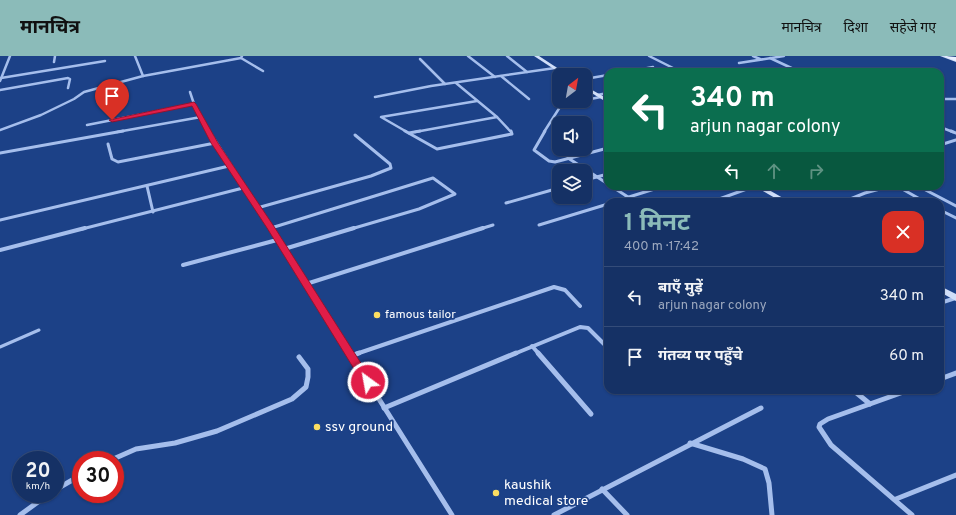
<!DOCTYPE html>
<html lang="hi">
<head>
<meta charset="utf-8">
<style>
	body { margin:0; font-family:Overpass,"Noto Sans Devanagari",sans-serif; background:#1e396b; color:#f1f3f6; height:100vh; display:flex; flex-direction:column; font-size:15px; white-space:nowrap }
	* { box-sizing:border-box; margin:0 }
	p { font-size:13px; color:#9da9bf }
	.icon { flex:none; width:22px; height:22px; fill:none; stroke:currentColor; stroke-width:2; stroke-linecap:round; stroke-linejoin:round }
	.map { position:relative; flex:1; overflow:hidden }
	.side { position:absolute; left:604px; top:142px; width:340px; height:196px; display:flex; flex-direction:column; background:#153165; border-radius:12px; box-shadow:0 1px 3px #0004,0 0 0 1px #344c79 }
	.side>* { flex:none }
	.guide { position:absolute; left:604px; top:12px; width:340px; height:122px; border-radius:12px; box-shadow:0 1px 3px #0004,0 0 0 1px #344c79; background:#0b6e4f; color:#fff; overflow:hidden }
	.needle { width:26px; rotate:31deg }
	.buttons { position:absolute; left:552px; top:12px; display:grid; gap:8px }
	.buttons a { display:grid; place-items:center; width:40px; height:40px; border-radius:8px; background:#153165; box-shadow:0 1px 3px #0004,0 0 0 1px #344c79; font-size:20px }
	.speed { position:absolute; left:12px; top:395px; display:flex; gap:8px; font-size:20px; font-weight:700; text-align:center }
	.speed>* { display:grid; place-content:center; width:52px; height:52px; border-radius:50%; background:#153165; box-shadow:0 1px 3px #0004,0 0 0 1px #344c79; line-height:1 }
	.speed small { font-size:10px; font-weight:400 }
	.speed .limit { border:6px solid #d22; background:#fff; color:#111 }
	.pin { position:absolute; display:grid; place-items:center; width:34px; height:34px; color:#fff; margin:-41px -17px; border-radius:50% 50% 50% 0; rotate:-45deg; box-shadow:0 0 4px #0007 }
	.pin .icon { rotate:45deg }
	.me { position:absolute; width:44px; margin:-22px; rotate:328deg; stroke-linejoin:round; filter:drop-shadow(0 0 3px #0008) }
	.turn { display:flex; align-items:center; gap:14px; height:84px; padding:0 20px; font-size:18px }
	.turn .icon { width:52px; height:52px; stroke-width:2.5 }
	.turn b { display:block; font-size:28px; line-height:34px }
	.lanes { display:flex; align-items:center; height:38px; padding:0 20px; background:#0003; justify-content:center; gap:20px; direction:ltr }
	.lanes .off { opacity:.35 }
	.round { display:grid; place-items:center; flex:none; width:42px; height:42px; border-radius:12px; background:#1e396b }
	.summary { display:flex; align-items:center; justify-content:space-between; height:68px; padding:0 20px }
	h1 { font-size:24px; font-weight:700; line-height:30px; color:#8bbbb9 }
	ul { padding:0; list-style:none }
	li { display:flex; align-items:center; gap:12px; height:60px; padding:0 20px; border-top:1px solid #344c79 }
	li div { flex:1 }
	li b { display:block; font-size:15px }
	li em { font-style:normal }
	header { display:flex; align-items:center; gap:24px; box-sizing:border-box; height:56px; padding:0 20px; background:#8bbbb9; color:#111 }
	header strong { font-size:19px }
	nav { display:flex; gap:22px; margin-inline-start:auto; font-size:14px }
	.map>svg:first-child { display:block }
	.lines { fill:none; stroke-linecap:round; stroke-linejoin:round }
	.lane { stroke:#a5beec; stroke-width:3 }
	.street-far3 { stroke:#a5beec; stroke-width:2.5 }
	.street-far2 { stroke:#a5beec; stroke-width:3 }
	.street-far1 { stroke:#a5beec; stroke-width:4 }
	.street { stroke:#a5beec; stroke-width:5 }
	.secondary { fill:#d1dff9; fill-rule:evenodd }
	.primary { fill:#eaf0ff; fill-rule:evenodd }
	.route { fill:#e11d48; stroke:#92132f }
	.poi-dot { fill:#fcde62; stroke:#1c4187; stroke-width:1.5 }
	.labels { text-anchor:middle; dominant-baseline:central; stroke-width:3.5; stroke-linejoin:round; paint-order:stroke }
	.poi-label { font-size:12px; fill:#fff; stroke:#1c4187; text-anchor:start }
	.near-poi-label { font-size:14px; fill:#fff; stroke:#1c4187; text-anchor:start }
</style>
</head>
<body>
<header>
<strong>मानचित्र</strong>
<nav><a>मानचित्र</a><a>दिशा</a><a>सहेजे गए</a></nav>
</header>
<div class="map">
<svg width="956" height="459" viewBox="0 0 956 459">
	<rect width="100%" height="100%" fill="#1c4187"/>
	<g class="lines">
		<polyline class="lane" points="0,291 39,274"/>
		<g class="street-far3">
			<polyline points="242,0 241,2 263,15"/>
			<polyline points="468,0 495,21"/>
			<polyline points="507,0 527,16"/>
			<polyline points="649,0 681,16"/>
			<polyline points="753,0 760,3"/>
			<polyline points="770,2 800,16"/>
			<polyline points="420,3 445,28"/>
			<polyline points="54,6 55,0"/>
			<polyline points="739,7 784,0"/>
			<polyline points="626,16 653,11"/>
			<polyline points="143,20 241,2"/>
			<polyline points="501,20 529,43"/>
			<polyline points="1,22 105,5"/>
			<polyline points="585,23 608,19"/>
			<polyline points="0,25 10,0"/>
			<polyline points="0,34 68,22 70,23 68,32"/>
			<polyline points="190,36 194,48"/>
			<polyline points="597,39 608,37"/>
			<polyline points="375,41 431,30 555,12"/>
			<polyline points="940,43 956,43"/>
			<polyline points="585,44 601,41"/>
			<polyline points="497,61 511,76"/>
			<polyline points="87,69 194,48 209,76"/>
			<polyline points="940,71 953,76"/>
			<polyline points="0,74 41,59 74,43 84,36 143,20 135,0"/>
			<polyline points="117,76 201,61"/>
			<polyline points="407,76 381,61 477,45"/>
			<polyline points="415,76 497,61 456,27"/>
			<polyline points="544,76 560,51 580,45"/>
		</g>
		<g class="street-far2">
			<polyline points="209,75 272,173"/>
			<polyline points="405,75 437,93 512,78 511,75"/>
			<polyline points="545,75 534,94 549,105 555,106 608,92"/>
			<polyline points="951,75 956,77"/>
			<polyline points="409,77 420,75"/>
			<polyline points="108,88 112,103 118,106 215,87"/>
			<polyline points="940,89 956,84"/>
			<polyline points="0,97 123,75"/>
			<polyline points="568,102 608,128"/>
			<polyline points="585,124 608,118"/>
			<polyline points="147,130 153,156"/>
			<polyline points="611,130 628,141"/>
			<polyline points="897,130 925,146"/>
			<polyline points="918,130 956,150"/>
			<polyline points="613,146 664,130"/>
			<polyline points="711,146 755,130"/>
			<polyline points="843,146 865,137 891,130"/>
			<polyline points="506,147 559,132"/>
			<polyline points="257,152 371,120 391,112 390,108 355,79"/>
			<polyline points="940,154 956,162"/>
			<polyline points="0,164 229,110"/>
			<polyline points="539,169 608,148"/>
			<polyline points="271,172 433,122 455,138 419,153 351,173"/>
			<polyline points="82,173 243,132"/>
			<polyline points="480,173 493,169"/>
		</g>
		<g class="street-far1">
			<polyline points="271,172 351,298"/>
			<polyline points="284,193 354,172"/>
			<polyline points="0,194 85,172"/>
			<polyline points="183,209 277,184"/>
			<polyline points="306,228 483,172"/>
			<polyline points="940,247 956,242"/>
			<polyline points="532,290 539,298"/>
			<polyline points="356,298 554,231 565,234 580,250"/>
			<polyline points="514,298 580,271 588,272 608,292"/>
		</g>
		<g class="street">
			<polyline points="350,297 452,459"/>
			<polyline points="538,297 591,358"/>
			<polyline points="351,300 359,297"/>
			<polyline points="940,323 956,317"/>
			<polyline points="853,334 870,348"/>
			<polyline points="909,334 828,363 820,368 819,371 831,389 912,459"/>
			<polyline points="384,352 516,297"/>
			<polyline points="690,387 743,403 765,413 769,427 772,459"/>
			<polyline points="111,404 136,393 175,387 217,375 292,343 306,331 308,321 308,313 299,301"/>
			<polyline points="602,433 627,459"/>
			<polyline points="55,434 81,419"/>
			<polyline points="896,443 956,419"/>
			<polyline points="20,459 49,438"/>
			<polyline points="554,459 761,352"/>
		</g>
		<g class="secondary">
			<polygon points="534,0 539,0 568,19 563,19"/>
			<polygon points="940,0 946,0 956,4 956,6"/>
			<polygon points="585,30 608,43 608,47 585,33"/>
			<polygon points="754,130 762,130 790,146 782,146"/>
			<polygon points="940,230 956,238 956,245 940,236"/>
		</g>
		<polygon class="primary" points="945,0 956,1 956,5 946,1"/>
	</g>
	<polygon class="route" points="194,46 196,48 218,87 275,172 371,323 373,326 371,329 364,329 267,172 211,87 192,50 112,66 109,64"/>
	<g class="poi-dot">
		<circle cx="377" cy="259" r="4"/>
		<circle cx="317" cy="371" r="4"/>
		<circle cx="496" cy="437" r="4"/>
	</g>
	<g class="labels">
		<g class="poi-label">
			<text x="385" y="259">famous tailor</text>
		</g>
		<g class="near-poi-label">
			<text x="325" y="371">ssv ground</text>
			<text x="504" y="429">kaushik<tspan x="504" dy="16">medical store</tspan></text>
		</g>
	</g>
</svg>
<div class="buttons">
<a><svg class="needle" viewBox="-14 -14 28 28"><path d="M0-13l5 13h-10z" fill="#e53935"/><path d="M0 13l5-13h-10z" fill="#9da9bf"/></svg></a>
<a><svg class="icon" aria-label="sound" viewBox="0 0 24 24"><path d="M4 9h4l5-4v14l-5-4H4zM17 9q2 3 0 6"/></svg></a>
<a><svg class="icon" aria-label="layers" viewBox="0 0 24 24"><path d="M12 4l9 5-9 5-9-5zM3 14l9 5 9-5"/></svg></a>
</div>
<div class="speed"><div>20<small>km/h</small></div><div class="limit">30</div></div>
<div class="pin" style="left:112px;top:64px;background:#d93025"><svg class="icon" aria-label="arrive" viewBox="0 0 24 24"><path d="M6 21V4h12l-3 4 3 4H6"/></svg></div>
<svg class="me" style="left:368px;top:326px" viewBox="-20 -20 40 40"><circle r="17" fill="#e11d48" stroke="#fff" stroke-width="3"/><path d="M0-11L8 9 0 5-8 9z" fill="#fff"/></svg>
<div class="guide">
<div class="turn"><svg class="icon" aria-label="left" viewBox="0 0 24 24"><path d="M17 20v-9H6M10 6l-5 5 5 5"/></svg><div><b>340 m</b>arjun nagar colony</div></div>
<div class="lanes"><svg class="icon" aria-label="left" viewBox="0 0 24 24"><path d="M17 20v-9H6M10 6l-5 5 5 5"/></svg><svg class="icon off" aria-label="ahead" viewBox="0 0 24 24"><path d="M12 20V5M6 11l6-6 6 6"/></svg><svg class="icon off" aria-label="right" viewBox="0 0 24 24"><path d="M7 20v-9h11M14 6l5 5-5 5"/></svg></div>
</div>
<section class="side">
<div class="summary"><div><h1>1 मिनट</h1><p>400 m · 17:42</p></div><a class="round" style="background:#d93025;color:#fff"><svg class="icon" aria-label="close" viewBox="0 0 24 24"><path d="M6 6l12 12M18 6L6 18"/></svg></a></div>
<ul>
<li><svg class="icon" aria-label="left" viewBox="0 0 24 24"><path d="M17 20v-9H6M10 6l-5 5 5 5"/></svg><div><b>बाएँ मुड़ें</b><p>arjun nagar colony</p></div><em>340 m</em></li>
<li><svg class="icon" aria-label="arrive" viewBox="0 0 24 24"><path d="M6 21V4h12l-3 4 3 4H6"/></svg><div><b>गंतव्य पर पहुँचे</b></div><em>60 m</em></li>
</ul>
</section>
</div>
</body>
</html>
